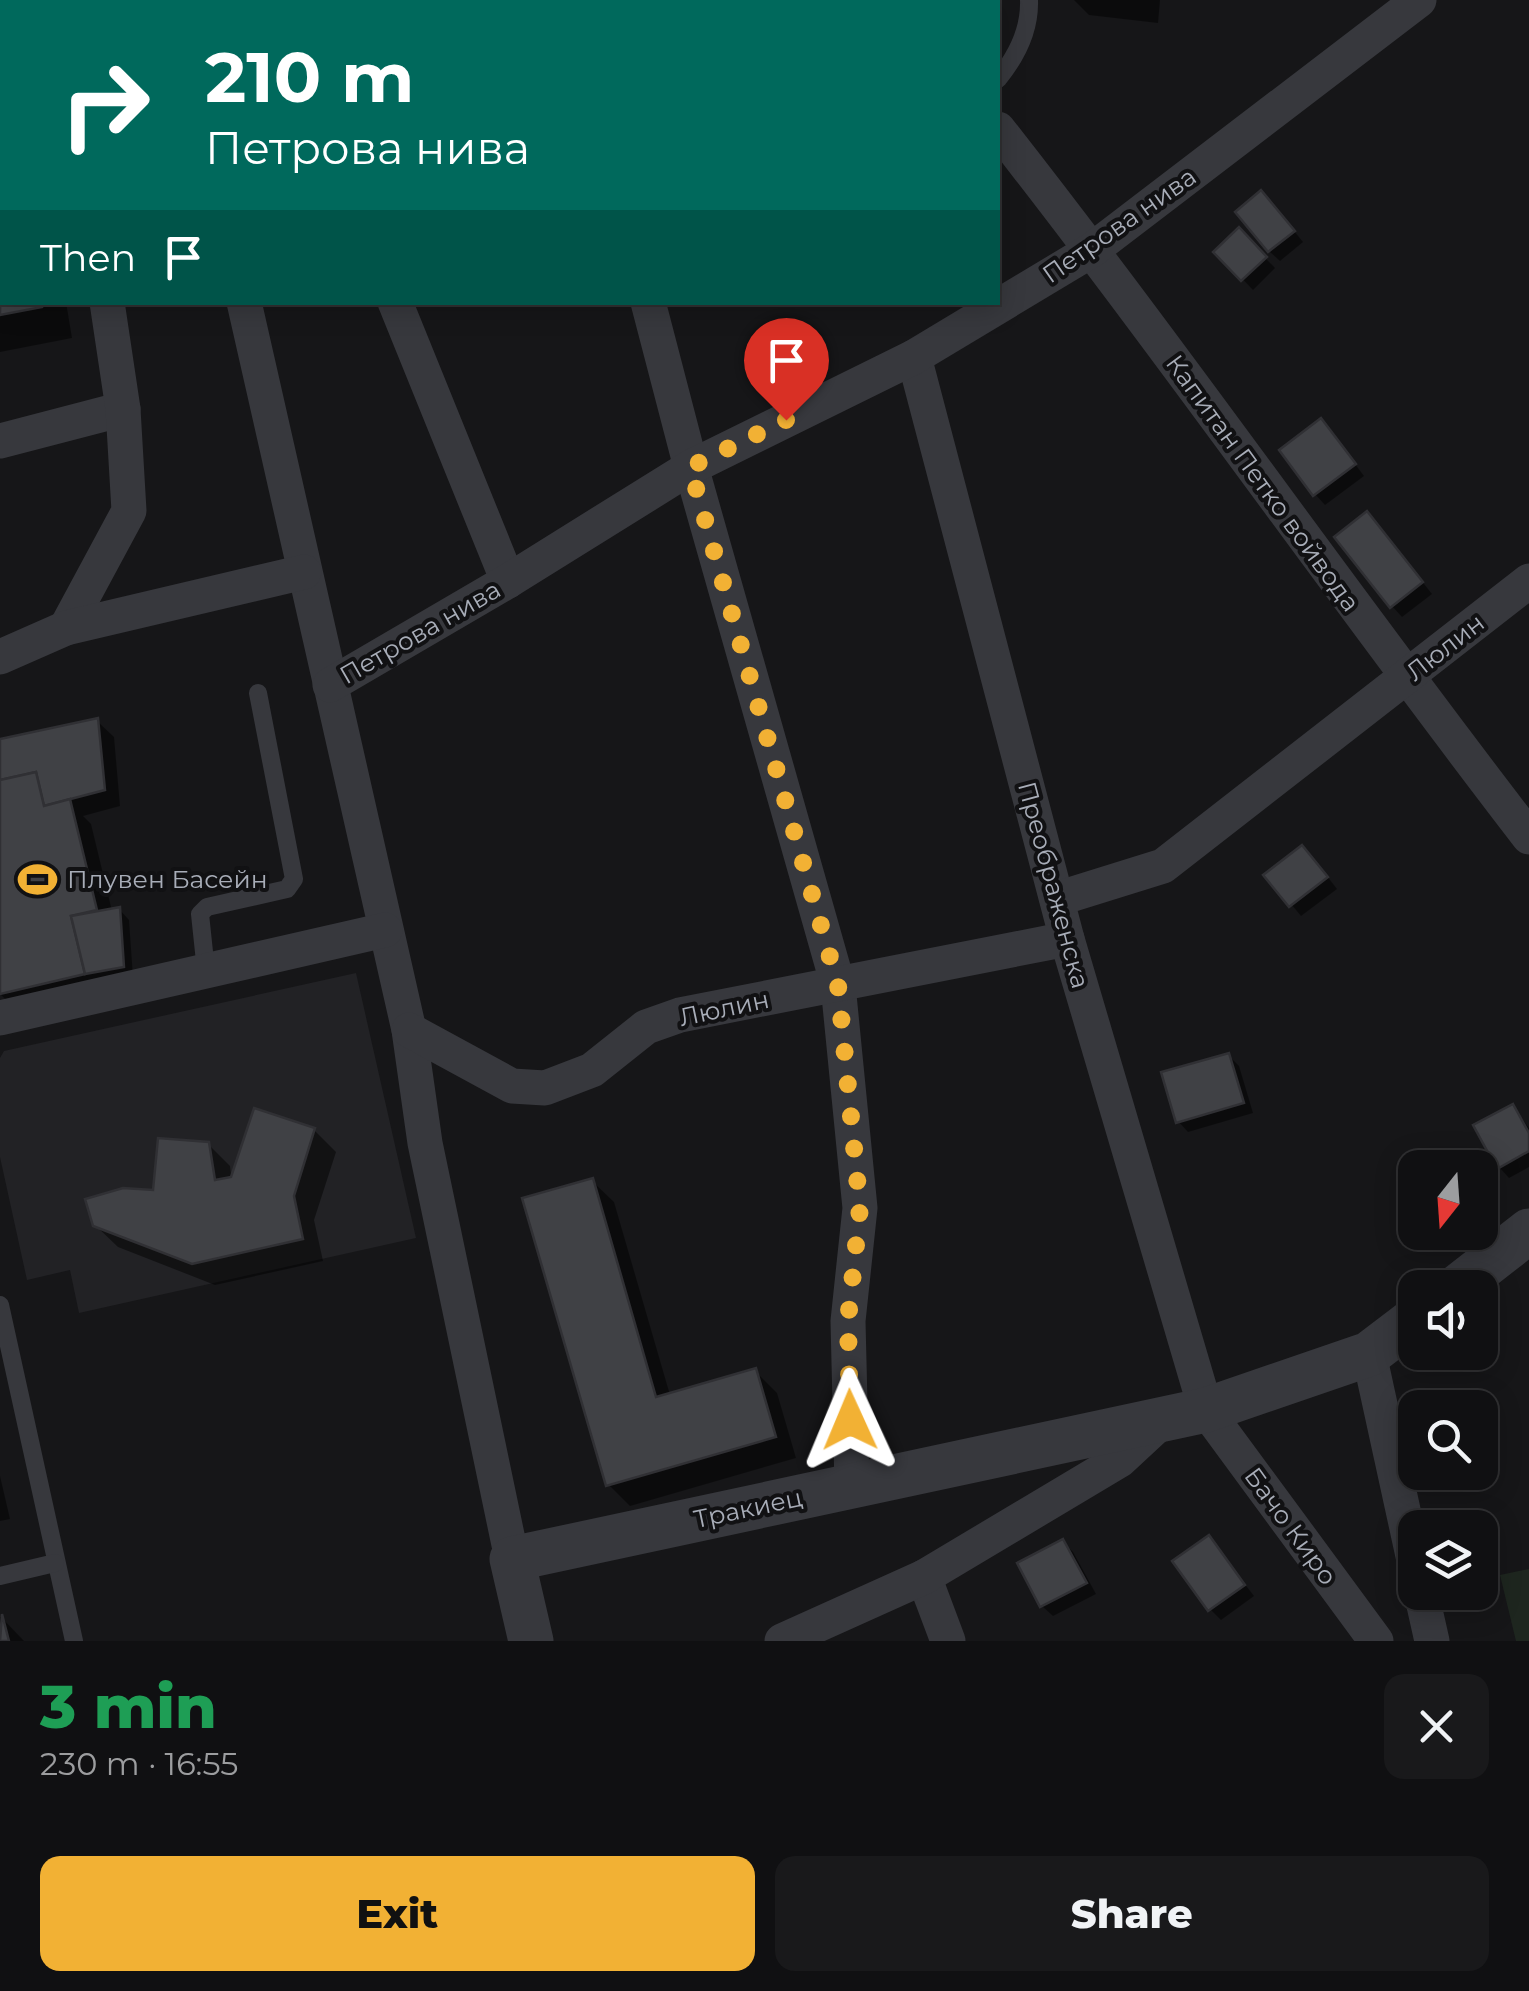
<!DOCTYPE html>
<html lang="en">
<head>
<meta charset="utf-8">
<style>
	body { margin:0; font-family:Montserrat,sans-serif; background:#19191b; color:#f1f3f6; height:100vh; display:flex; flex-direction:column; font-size:38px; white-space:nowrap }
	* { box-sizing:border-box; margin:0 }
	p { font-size:32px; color:#9c9d9f }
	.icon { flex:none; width:55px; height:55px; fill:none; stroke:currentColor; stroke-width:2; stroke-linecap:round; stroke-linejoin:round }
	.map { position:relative; height:1641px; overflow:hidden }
	.side { display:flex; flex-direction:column; background:#101012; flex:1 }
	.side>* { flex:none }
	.banner { position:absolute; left:0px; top:0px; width:1000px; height:305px; box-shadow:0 5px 25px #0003,0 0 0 2px #303032; background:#00695c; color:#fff; overflow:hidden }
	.needle { width:65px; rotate:197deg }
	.tools { position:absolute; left:1398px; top:1150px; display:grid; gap:20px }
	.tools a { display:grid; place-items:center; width:100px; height:100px; border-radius:20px; background:#101012; box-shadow:0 5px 25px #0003,0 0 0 2px #303032; font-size:50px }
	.pin { position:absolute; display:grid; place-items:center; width:85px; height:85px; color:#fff; margin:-102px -42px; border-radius:50% 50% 50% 0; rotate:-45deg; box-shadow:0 0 10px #0007 }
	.pin .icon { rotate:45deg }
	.me { position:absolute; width:110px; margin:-55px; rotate:359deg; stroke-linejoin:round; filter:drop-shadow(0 0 8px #0008) }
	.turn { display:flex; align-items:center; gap:35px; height:210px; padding:0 40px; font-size:45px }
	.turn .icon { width:130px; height:130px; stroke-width:2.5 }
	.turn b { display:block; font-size:70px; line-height:85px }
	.then { display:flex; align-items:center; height:95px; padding:0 40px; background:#0003; gap:20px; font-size:38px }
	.round { display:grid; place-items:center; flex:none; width:105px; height:105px; border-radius:20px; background:#19191b }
	.head { display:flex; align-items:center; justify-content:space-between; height:170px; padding:0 40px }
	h1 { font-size:60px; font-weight:800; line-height:75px; color:#1e9e55 }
	.primary-button { display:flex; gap:20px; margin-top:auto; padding:20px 40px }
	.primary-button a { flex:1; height:115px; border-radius:20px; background:#f2b134; color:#111; font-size:40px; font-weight:800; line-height:115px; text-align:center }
	.primary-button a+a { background:#19191b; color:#f1f3f6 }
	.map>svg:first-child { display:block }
	.built { fill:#222225 }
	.green { fill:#1e261f }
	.shadow { fill:#0007 }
	.building { fill:#404145; stroke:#303034; stroke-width:2.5 }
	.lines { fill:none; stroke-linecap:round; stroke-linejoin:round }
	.service { stroke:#37383d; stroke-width:18 }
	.minor { stroke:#37383d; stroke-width:35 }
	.tertiary { stroke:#37383d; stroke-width:45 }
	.route { stroke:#f2b134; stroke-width:18; stroke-dasharray:0 32.4 }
	.labels { text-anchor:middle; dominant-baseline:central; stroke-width:8; stroke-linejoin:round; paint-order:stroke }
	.street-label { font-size:25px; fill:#a8adb8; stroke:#111113 }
	.poi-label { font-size:25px; fill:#a8adb8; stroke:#111113; text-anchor:start }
</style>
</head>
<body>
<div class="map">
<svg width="1529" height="1641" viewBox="0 0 1529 1641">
	<rect width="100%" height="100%" fill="#161618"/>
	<polygon class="built" points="356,973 416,1238 79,1313 70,1270 27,1280 0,1157 0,1058 4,1051"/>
	<polygon class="green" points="1529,1569 1529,1641 1516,1641 1500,1575"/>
	<g class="shadow">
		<polygon points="1074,0 1160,0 1158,23 1089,15"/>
		<polygon points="0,47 2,302 66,302 72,338 0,352"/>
		<polygon points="1272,204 1303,242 1280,261 1269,251"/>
		<polygon points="1239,231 1275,268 1253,290 1217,252"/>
		<polygon points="1331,432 1364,476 1325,505 1315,494"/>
		<polygon points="1377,525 1432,594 1402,617 1392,606"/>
		<polygon points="97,721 114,737 120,806 83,816 91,824 112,911 119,909 129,920 133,977 22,1015 0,994 0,742"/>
		<polygon points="1313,858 1337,889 1301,916 1267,875"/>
		<polygon points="1229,1056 1239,1066 1253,1113 1188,1132 1178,1121"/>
		<polygon points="1513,1107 1529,1128 1529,1167 1509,1178 1499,1167"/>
		<polygon points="314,1130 336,1152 314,1220 323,1261 215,1285 118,1247 95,1225 156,1193 208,1144 230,1166 232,1182"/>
		<polygon points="592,1181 614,1202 670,1395 755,1371 777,1393 796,1458 630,1506 608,1484"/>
		<polygon points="0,1476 10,1519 0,1521"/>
		<polygon points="1209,1538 1254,1596 1221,1620 1210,1609"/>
		<polygon points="1063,1542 1073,1552 1096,1594 1053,1616 1042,1606"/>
		<polygon points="0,1617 1,1617 24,1641 0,1641"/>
	</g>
	<g class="building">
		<polygon points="0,45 2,53 0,162"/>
		<polygon points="2,161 2,302 42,302 42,307 0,315"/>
		<polygon points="1261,190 1295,231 1268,252 1235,212"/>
		<polygon points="1239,227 1267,257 1241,281 1213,252"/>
		<polygon points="1321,418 1356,464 1313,496 1279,450"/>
		<polygon points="1367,511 1423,582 1390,608 1334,537"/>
		<polygon points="98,718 105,790 44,806 36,772 0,780 0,739"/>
		<polygon points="36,772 44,806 70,799 97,910 71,916 85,974 0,994 0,780"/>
		<polygon points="1302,845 1328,877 1289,907 1263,875"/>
		<polygon points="120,907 124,967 85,974 71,916"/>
		<polygon points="1229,1053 1244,1103 1176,1123 1161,1072"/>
		<polygon points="1513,1104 1529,1133 1529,1151 1497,1169 1473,1125"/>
		<polygon points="254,1108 315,1128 294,1196 303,1239 192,1264 93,1226 85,1199 123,1188 153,1190 158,1138 209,1142 215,1180 231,1177"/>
		<polygon points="593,1178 656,1397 756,1368 776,1437 606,1486 522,1198"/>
		<polygon points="1209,1535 1245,1585 1208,1611 1172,1561"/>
		<polygon points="1063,1539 1087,1583 1040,1607 1017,1563"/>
		<polygon points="2,1614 9,1641 0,1641"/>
	</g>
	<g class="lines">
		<g class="service">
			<path d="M 998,79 C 1016,57 1030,29 1029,0"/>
			<polyline points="206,971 200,914 207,907 287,889 294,879 258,693"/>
			<polyline points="0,1305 74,1641"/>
			<polyline points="0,1576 55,1563"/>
		</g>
		<g class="minor">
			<polyline points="176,0 176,2"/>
			<polyline points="287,0 288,2"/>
			<polyline points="896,0 898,2"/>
			<polyline points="108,2 119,0"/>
			<polyline points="545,2 551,0"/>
			<polyline points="680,2 685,0"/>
			<polyline points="0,22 2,22"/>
			<path d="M 998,129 C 1180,361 1348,603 1529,837"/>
			<polyline points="244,302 409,1030 425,1143 512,1559"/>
			<polyline points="395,302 508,581"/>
			<polyline points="648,302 691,467 838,985 860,1208 848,1321 852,1486"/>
			<polyline points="914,357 1067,939 1206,1410 1376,1641"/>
			<polyline points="0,441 123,409"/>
			<polyline points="66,628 129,511 123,409 107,302"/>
			<polyline points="0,657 66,628 304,572"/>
			<polyline points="330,685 508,581 691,467 914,357 1092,250 1419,0"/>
			<polyline points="1057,899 1163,866 1529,581"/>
			<polyline points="0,1018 385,930"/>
			<polyline points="409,1030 512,1086 545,1088 592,1070 646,1027 680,1015 1067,939"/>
			<polyline points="1369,1354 1415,1565"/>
			<polyline points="924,1577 948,1641"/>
			<polyline points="1421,1592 1432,1641"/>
			<polyline points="782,1641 924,1577 1120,1460 1162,1421"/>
		</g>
		<g class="tertiary">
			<polyline points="1456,1288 1529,1231"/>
			<polyline points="531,1641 512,1559 1206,1410 1369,1354 1415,1319"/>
		</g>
	</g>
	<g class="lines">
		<polyline class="route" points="786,420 690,467 838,985 860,1208 848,1320 850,1420"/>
	</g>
	<defs>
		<symbol id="stadium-bare" viewBox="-9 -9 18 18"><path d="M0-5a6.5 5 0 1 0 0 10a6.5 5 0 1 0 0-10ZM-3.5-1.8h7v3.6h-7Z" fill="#f2b134" stroke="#111113" stroke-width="2.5" paint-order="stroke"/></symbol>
	</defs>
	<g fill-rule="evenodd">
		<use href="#stadium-bare" x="10" y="852" width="55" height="55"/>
	</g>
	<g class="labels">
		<g class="street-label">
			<text transform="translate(1119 225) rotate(-35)">Петрова нива</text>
			<text transform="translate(1263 483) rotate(54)">Капитан Петко войвода</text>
			<text transform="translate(420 632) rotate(-30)">Петрова нива</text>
			<text transform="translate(1445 647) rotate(-38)">Люлин</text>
			<text transform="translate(1054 885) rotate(75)">Преображенска</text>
			<text transform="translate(724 1008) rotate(-12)">Люлин</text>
			<text transform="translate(748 1508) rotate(-12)">Тракиец</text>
			<text transform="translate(1291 1526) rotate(54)">Бачо Киро</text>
		</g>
		<g class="poi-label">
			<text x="67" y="879">Плувен Басейн</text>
		</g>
	</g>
</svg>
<div class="tools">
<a><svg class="needle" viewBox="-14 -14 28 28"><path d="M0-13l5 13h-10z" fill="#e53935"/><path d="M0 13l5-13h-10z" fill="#9c9d9f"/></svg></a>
<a><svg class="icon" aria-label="sound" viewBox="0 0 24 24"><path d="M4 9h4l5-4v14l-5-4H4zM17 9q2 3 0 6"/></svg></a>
<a><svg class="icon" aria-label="search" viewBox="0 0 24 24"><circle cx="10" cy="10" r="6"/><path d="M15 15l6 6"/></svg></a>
<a><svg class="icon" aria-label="layers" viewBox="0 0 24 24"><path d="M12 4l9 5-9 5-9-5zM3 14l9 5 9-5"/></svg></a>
</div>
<div class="pin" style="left:786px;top:420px;background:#d93025"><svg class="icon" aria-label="arrive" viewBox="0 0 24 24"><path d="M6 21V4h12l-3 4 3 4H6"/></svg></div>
<svg class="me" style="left:850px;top:1420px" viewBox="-20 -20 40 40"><path d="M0-17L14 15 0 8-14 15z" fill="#f2b134" stroke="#fff" stroke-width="4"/></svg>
<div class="banner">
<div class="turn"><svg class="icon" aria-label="right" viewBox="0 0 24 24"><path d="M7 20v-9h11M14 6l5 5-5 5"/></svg><div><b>210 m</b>Петрова нива</div></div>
<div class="then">Then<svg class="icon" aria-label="arrive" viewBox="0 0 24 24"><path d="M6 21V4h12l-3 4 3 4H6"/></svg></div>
</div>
</div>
<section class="side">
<div class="head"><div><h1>3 min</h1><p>230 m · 16:55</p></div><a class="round"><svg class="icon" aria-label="close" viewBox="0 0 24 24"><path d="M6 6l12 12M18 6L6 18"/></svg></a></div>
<div class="primary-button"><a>Exit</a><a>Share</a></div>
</section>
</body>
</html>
